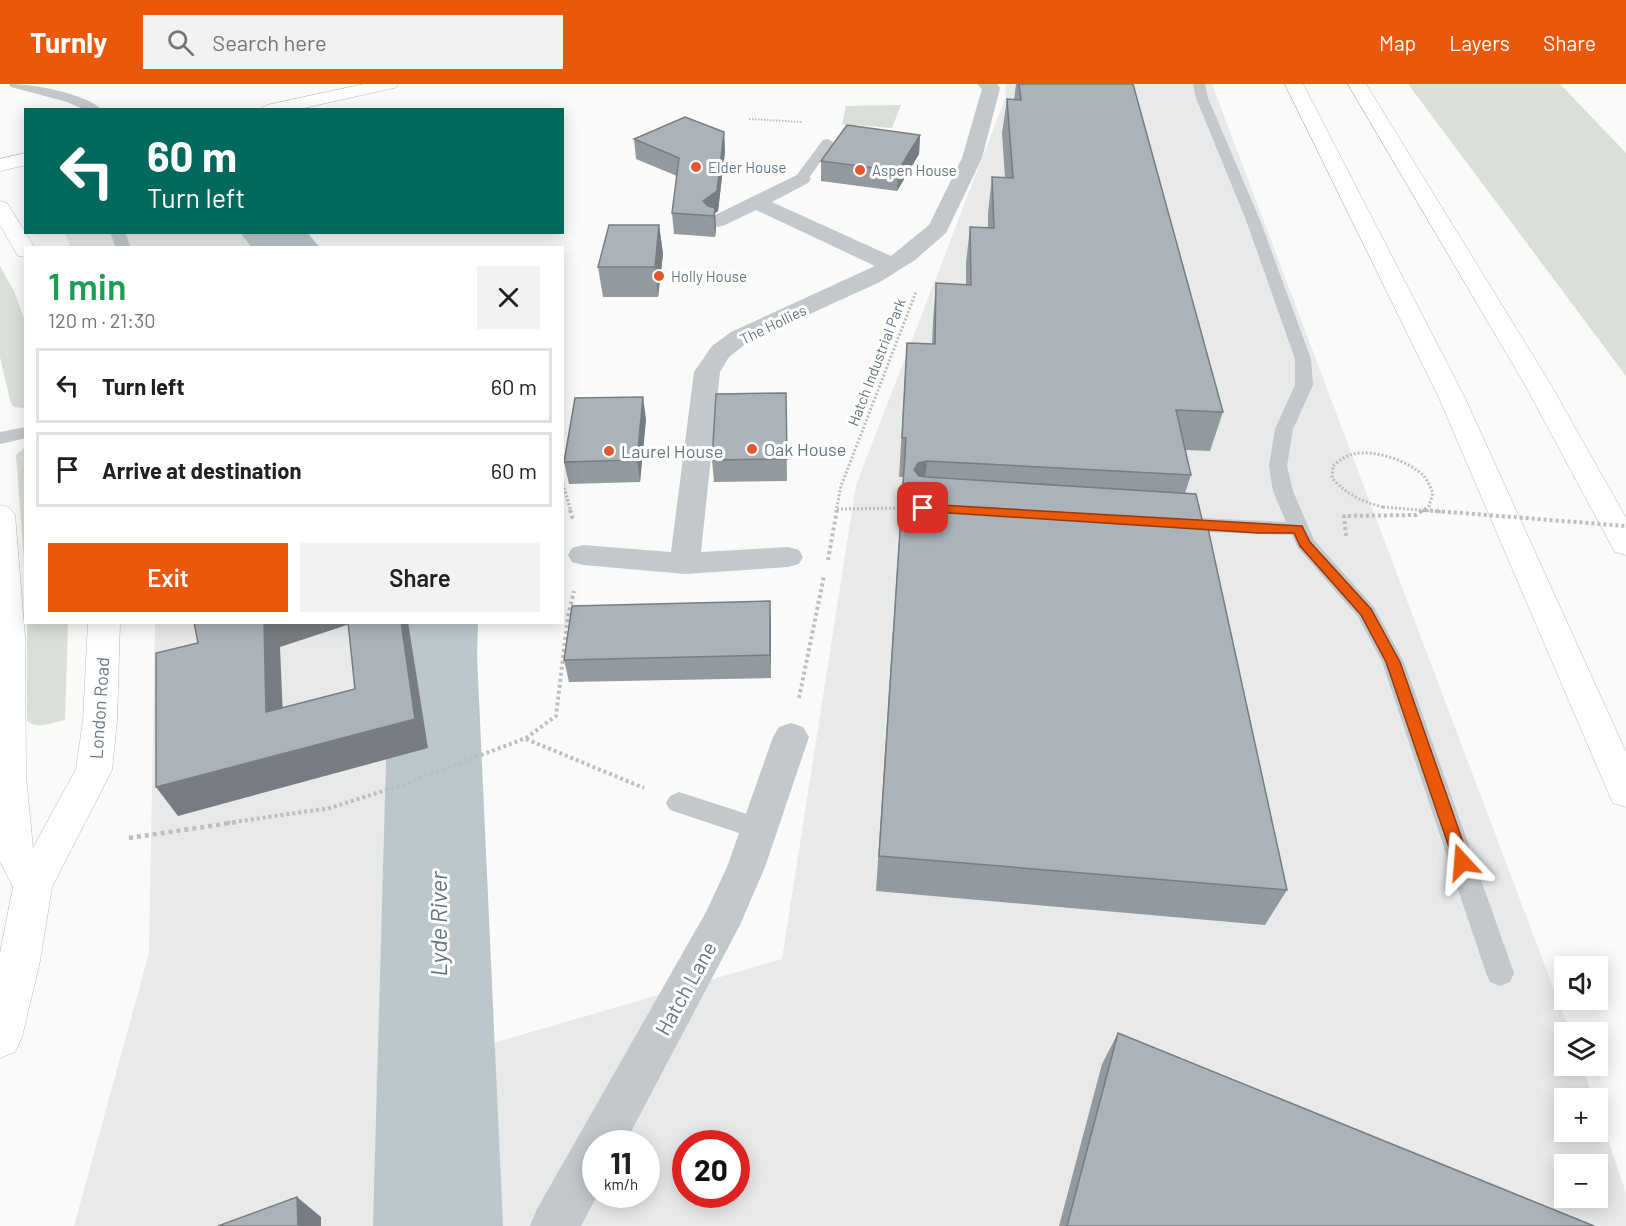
<!DOCTYPE html>
<html lang="en">
<head>
<meta charset="utf-8">
<style>
	body { margin:0; font-family:Barlow,sans-serif; background:#f2f2f2; color:#202124; height:100vh; display:flex; flex-direction:column; font-size:22px; white-space:nowrap }
	* { box-sizing:border-box; margin:0 }
	p { font-size:20px; color:#757577 }
	.icon { flex:none; width:33px; height:33px; fill:none; stroke:currentColor; stroke-width:2; stroke-linecap:round; stroke-linejoin:round }
	.map { position:relative; flex:1; overflow:hidden }
	.panel { position:absolute; left:24px; top:162px; width:540px; height:378px; display:flex; flex-direction:column; background:#fff; border-radius:0px; box-shadow:0 3px 15px #0003 }
	.panel>* { flex:none }
	.hud { position:absolute; left:24px; top:24px; width:540px; height:126px; border-radius:0px; box-shadow:0 3px 15px #0003; background:#00695c; color:#fff; overflow:hidden }
	.tools { position:absolute; left:1554px; top:872px; display:grid; gap:12px }
	.tools a { display:grid; place-items:center; width:54px; height:54px; border-radius:0px; background:#fff; box-shadow:0 3px 15px #0003; font-size:30px }
	.speed { position:absolute; left:582px; top:1046px; display:flex; gap:12px; font-size:30px; font-weight:700; text-align:center }
	.speed>* { display:grid; place-content:center; width:78px; height:78px; border-radius:50%; background:#fff; box-shadow:0 3px 15px #0003; line-height:1 }
	.speed small { font-size:15px; font-weight:400 }
	.speed .limit { border:9px solid #d22; background:#fff; color:#111 }
	.pin { position:absolute; display:grid; place-items:center; width:51px; height:51px; color:#fff; margin:-26px; border-radius:12px; box-shadow:0 3px 9px #0006 }
	.me { position:absolute; width:66px; margin:-33px; rotate:341deg; stroke-linejoin:round; filter:drop-shadow(0 0 4px #0008) }
	.turn { display:flex; align-items:center; gap:21px; height:126px; padding:0 24px; font-size:27px }
	.turn .icon { width:78px; height:78px; stroke-width:2.5 }
	.turn b { display:block; font-size:42px; line-height:51px }
	.round { display:grid; place-items:center; flex:none; width:63px; height:63px; border-radius:0px; background:#f2f2f2 }
	.summary { display:flex; align-items:center; justify-content:space-between; height:102px; padding:0 24px }
	h1 { font-size:36px; font-weight:600; line-height:45px; color:#1e9e55 }
	.cta { display:flex; gap:12px; margin-top:auto; padding:12px 24px }
	.cta a { flex:1; height:69px; border-radius:0px; background:#ea580c; color:#fff; font-size:24px; font-weight:600; line-height:69px; text-align:center }
	.cta a+a { background:#f2f2f2; color:#202124 }
	ul { padding:0; list-style:none }
	li { display:flex; align-items:center; gap:18px; height:75px; margin:0 12px 9px; padding:0 12px; border:3px solid #e0e0e0; border-radius:0px }
	li div { flex:1 }
	li b { display:block; font-size:22px }
	li em { font-style:normal }
	header { display:flex; align-items:center; gap:36px; box-sizing:border-box; height:84px; padding:0 30px; background:#ea580c; color:#fff }
	header strong { font-size:28px }
	nav { display:flex; gap:33px; margin-inline-start:auto; font-size:21px }
	.search { width:420px; height:54px; background:#f2f2f2; display:flex; align-items:center; gap:15px; box-sizing:border-box; padding:0 21px; border-radius:0px; color:#757577; font-size:22px }
	.map>svg:first-child { display:block }
	.built { fill:#e8e9e9; fill-rule:evenodd }
	.green { fill:#dadfd7 }
	.lines { fill:none; stroke-linecap:round; stroke-linejoin:round }
	.river { fill:#bbc7cb; fill-rule:evenodd }
	.secondary-casing { stroke:#b3babf; stroke-width:1 }
	.primary-casing { stroke:#b5babe; stroke-width:1 }
	.highway-casing { stroke:#b4b9bd; stroke-width:1 }
	.path-far3 { stroke:#bbbfc2; stroke-width:2; stroke-dasharray:1.5 1.5; stroke-linecap:butt }
	.path-far2 { stroke:#bbbfc2; stroke-width:3; stroke-dasharray:2 2; stroke-linecap:butt }
	.path-far1 { stroke:#bbbfc2; stroke-width:4; stroke-dasharray:3 3; stroke-linecap:butt }
	.path { stroke:#bbbfc2; stroke-width:4.5; stroke-dasharray:4 4; stroke-linecap:butt }
	.lane { fill:#c3c8cc; fill-rule:evenodd }
	.street { fill:#c3c8cc; fill-rule:evenodd }
	.secondary { fill:#fff; fill-rule:evenodd }
	.primary { fill:#fff; fill-rule:evenodd }
	.highway { fill:#fff; fill-rule:evenodd }
	.path-bridge-far1 { stroke:#bbbfc2; stroke-width:3; stroke-dasharray:2 2; stroke-linecap:butt }
	.path-bridge { stroke:#bbbfc2; stroke-width:4; stroke-dasharray:3 3; stroke-linecap:butt }
	.wall { fill:#929a9f }
	.shaded-wall { fill:#777d82 }
	.building { fill:#aab3b9; stroke:#777d82; stroke-width:1.5 }
	.route { fill:#ea580c; stroke:#983908; stroke-width:1.5 }
	.poi-dot { fill:#e4572e; stroke:#fff; stroke-width:2 }
	.labels { text-anchor:middle; dominant-baseline:central; stroke-width:6; stroke-linejoin:round; paint-order:stroke }
	.far-poi-label { font-size:15px; fill:#657683; stroke:#fff; text-anchor:start }
	.far-street-label { font-size:15px; fill:#657683; stroke:#fff }
	.poi-label { font-size:18px; fill:#657683; stroke:#fff; text-anchor:start }
	.street-label { font-size:18px; fill:#657683; stroke:#fff }
	.near-street-label { font-size:21px; fill:#657683; stroke:#fff }
	.near-water-label { font-size:24px; font-style:italic; fill:#60757c; stroke:#fff }
</style>
</head>
<body>
<header>
<strong>Turnly</strong>
<div class="search"><svg class="icon" aria-label="search" viewBox="0 0 24 24"><circle cx="10" cy="10" r="6"/><path d="M15 15l6 6"/></svg>Search here</div>
<nav><a>Map</a><a>Layers</a><a>Share</a></nav>
</header>
<div class="map">
<svg width="1626" height="1142" viewBox="0 0 1626 1142">
	<rect width="100%" height="100%" fill="#fafaf8"/>
	<g class="built">
		<path d="M 1006,0 L 1212,0 L 1570,948 L 1564,948 L 1564,981 L 1582,981 L 1593,1014 L 1564,1014 L 1564,1047 L 1598,1047 L 1598,1026 L 1626,1109 L 1626,1142 L 74,1142 L 149,869 L 155,539 L 421,539 L 421,980 L 782,875 L 856,401 L 1005,15 ZM 596,1059 L 646,1059 L 646,1110 L 596,1110 ZM 686,1059 L 736,1059 L 736,1110 L 686,1110 ZM 1564,1080 L 1598,1080 L 1598,1113 L 1564,1113 Z"/>
		<polygon points="65,149 247,149 267,163 70,163"/>
	</g>
	<g class="green">
		<polygon points="1408,0 1560,0 1626,69 1626,292"/>
		<polygon points="901,21 892,44 842,40 846,22"/>
		<polygon points="0,182 14,207 25,237 25,324 14,323 11,320 0,273"/>
		<polygon points="25,363 25,488 16,371"/>
		<path d="M 27,539 L 68,539 L 65,636 C 54,638 37,646 27,637 Z"/>
	</g>
	<g class="lines">
		<g class="river">
			<polygon points="240,148 307,148 320,164 252,164"/>
			<polygon points="392,538 478,538 477,571 503,1142 373,1142 389,571"/>
		</g>
		<defs>
			<g id="secondary">
				<polygon points="364,0 398,0 395,4 389,5 295,26 258,26 267,21"/>
				<polygon points="26,69 26,81 0,87 0,75"/>
			</g>
			<g id="primary">
				<polygon points="0,117 7,119 35,164 26,164 26,173 18,172 0,141"/>
				<polygon points="0,421 10,424 15,431 25,553 26,692 33,764 76,685 83,637 88,538 120,538 117,637 112,686 52,803 40,877 22,953 15,968 0,974 0,869 13,803 0,777"/>
			</g>
			<g id="highway">
				<polygon points="1285,0 1303,0 1465,314 1626,668 1626,723 1613,719 1608,708 1439,314"/>
				<polygon points="1348,0 1366,0 1551,301 1626,434 1626,471 1615,468 1611,461 1525,301"/>
			</g>
		</defs>
		<use href="#secondary" class="secondary-casing"/>
		<use href="#primary" class="primary-casing"/>
		<use href="#highway" class="highway-casing"/>
		<polyline class="path-far3" points="749,35 802,38"/>
		<g class="path-far2">
			<polyline points="563,400 571,428"/>
			<path d="M 1383,423 C 1362,418 1346,410 1332,394 L 1333,382 C 1339,377 1345,372 1353,370 C 1374,365 1409,377 1424,392 C 1428,397 1430,403 1433,409 L 1429,422 L 1421,428"/>
			<polyline points="837,425 904,424"/>
			<polyline points="836,428 841,402 916,208"/>
		</g>
		<g class="path-far1">
			<polyline points="570,426 573,436"/>
			<polyline points="1346,452 1344,432 1416,431 1423,426"/>
			<polyline points="828,476 837,426"/>
			<polyline points="799,614 824,492"/>
			<polyline points="526,655 644,704"/>
			<polyline points="227,739 330,724 402,701 526,654 556,632 568,532 574,507"/>
		</g>
		<polyline class="path" points="129,754 237,738"/>
		<g class="lane">
			<path d="M 9,0 C 35,0 83,9 103,26 L 85,26 L 67,18 L 11,3 Z"/>
			<polygon points="1193,0 1205,0 1208,14 1260,136 1311,275 1313,301 1293,345 1287,382 1293,407 1314,456 1374,523 1404,578 1514,889 1510,898 1500,902 1490,898 1486,889 1382,578 1358,533 1298,464 1292,451 1176,447 1169,445 1166,440 1169,435 1176,433 1286,438 1273,407 1269,382 1275,345 1295,301 1295,275 1246,136 1196,14"/>
			<polygon points="828,55 834,59 806,98 796,98 794,95 796,92 823,56"/>
			<polygon points="110,148 125,148 131,164 116,164"/>
			<polygon points="26,343 26,354 0,360 0,348"/>
			<polygon points="679,708 769,737 773,745 769,753 760,756 670,726 666,719 670,712"/>
		</g>
		<g class="street">
			<polygon points="977,0 997,0 1000,4 982,74 946,149 915,176 880,198 748,258 729,273 720,288 701,468 788,463 799,466 803,473 799,480 788,483 685,490 583,481 572,478 568,471 572,464 583,461 671,468 694,288 712,262 731,248 875,182 756,126 725,141 718,143 711,141 707,137 711,133 801,89 808,91 811,95 808,99 772,118 891,172 929,141 962,74 982,5"/>
			<polygon points="791,639 803,643 809,653 765,783 740,841 625,1059 596,1059 596,1110 598,1110 581,1142 530,1142 537,1125 706,828 727,783 773,653 779,643"/>
		</g>
		<use href="#secondary" class="secondary"/>
		<use href="#primary" class="primary"/>
		<use href="#highway" class="highway"/>
		<polyline class="path-bridge-far1" points="1383,423 1443,428"/>
		<polyline class="path-bridge" points="1424,426 1626,442"/>
	</g>
	<g class="wall">
		<polygon points="1016,0 1133,0 1223,328 1210,367 1185,366 1191,391 1185,409 1287,806 1265,841 876,807 903,393 899,393 907,259 932,260 933,237 936,199 966,201 966,179 970,143 988,144 988,129 992,93 1005,94 1002,49 1007,15 1014,16"/>
		<polygon points="724,48 725,67 718,127 715,129 716,145 715,153 674,150 672,129 677,92 636,75 634,55"/>
		<polygon points="920,51 919,70 897,107 821,97 821,77"/>
		<polygon points="659,141 663,170 658,213 603,213 598,183"/>
		<polygon points="786,309 787,397 714,398 712,376"/>
		<polygon points="646,335 640,398 569,400 564,378"/>
		<polygon points="770,517 771,594 569,598 564,576"/>
		<polygon points="1118,949 1594,1142 1059,1142 1102,980"/>
	</g>
	<g class="shaded-wall">
		<polygon points="724,48 725,67 718,127 715,129 716,145 715,153 714,132 703,117"/>
		<polygon points="920,51 919,70 897,107 898,87"/>
		<polygon points="659,141 663,170 658,213 655,183"/>
		<polygon points="643,313 646,335 640,398 637,376"/>
		<polygon points="927,377 923,416 914,386 918,379"/>
		<polygon points="770,517 771,540 771,594 770,571"/>
		<polygon points="264,538 356,538 280,563 284,657 266,628"/>
		<polygon points="401,538 408,538 428,664 178,732 156,703 415,635"/>
		<polygon points="297,1113 321,1133 321,1142 298,1142"/>
	</g>
	<g class="building">
		<polygon points="1019,0 1133,0 1223,328 1176,326 1191,391 927,377 918,379 914,386 919,392 927,393 1196,410 1203,440 1207,440 1287,806 879,772 906,354 902,354 907,259 935,260 936,199 971,201 970,143 994,144 992,93 1013,94 1007,15 1021,16"/>
		<polygon points="685,33 724,48 717,107 703,117 708,122 715,124 714,132 672,129 679,74 634,55"/>
		<polygon points="847,41 920,51 898,87 821,77"/>
		<polygon points="609,141 659,141 655,183 598,183"/>
		<polygon points="786,309 787,375 712,376 716,310"/>
		<polygon points="643,313 637,376 564,378 575,314"/>
		<polygon points="770,517 770,571 564,576 572,522"/>
		<polygon points="194,538 264,538 266,628 355,605 348,538 401,538 415,635 156,703 156,569 198,559"/>
		<polygon points="1118,949 1594,1142 1067,1142"/>
		<polygon points="297,1113 298,1142 218,1142"/>
	</g>
	<polygon class="route" points="923,420 1302,442 1310,458 1371,525 1400,578 1470,778 1468,783 1462,785 1456,783 1454,778 1386,578 1361,531 1300,462 1294,449 1258,449 919,427 917,424"/>
	<g class="poi-dot">
		<circle cx="696" cy="83" r="6"/>
		<circle cx="860" cy="86" r="6"/>
		<circle cx="659" cy="192" r="6"/>
		<circle cx="752" cy="365" r="6"/>
		<circle cx="609" cy="367" r="6"/>
	</g>
	<g class="labels">
		<g class="far-poi-label">
			<text x="708" y="83">Elder House</text>
			<text x="872" y="86">Aspen House</text>
			<text x="671" y="192">Holly House</text>
		</g>
		<g class="far-street-label">
			<text transform="translate(773 240) rotate(-26)">The Hollies</text>
			<text transform="translate(876 278) rotate(-69)">Hatch Industrial Park</text>
		</g>
		<g class="poi-label">
			<text x="764" y="365">Oak House</text>
			<text x="621" y="367">Laurel House</text>
		</g>
		<g class="street-label">
			<text transform="translate(99 624) rotate(-86)">London Road</text>
		</g>
		<g class="near-street-label">
			<text transform="translate(685 904) rotate(-61)">Hatch Lane</text>
		</g>
		<g class="near-water-label">
			<text transform="translate(437 840) rotate(-90)">Lyde River</text>
		</g>
	</g>
</svg>
<div class="tools">
<a><svg class="icon" aria-label="sound" viewBox="0 0 24 24"><path d="M4 9h4l5-4v14l-5-4H4zM17 9q2 3 0 6"/></svg></a>
<a><svg class="icon" aria-label="layers" viewBox="0 0 24 24"><path d="M12 4l9 5-9 5-9-5zM3 14l9 5 9-5"/></svg></a>
<a>+</a>
<a>−</a>
</div>
<div class="speed"><div>11<small>km/h</small></div><div class="limit">20</div></div>
<div class="pin" style="left:923px;top:424px;background:#d93025"><svg class="icon" aria-label="arrive" viewBox="0 0 24 24"><path d="M6 21V4h12l-3 4 3 4H6"/></svg></div>
<svg class="me" style="left:1462px;top:778px" viewBox="-20 -20 40 40"><path d="M0-17L14 15 0 8-14 15z" fill="#ea580c" stroke="#fff" stroke-width="4"/></svg>
<div class="hud">
<div class="turn"><svg class="icon" aria-label="left" viewBox="0 0 24 24"><path d="M17 20v-9H6M10 6l-5 5 5 5"/></svg><div><b>60 m</b>Turn left</div></div>
</div>
<section class="panel">
<div class="summary"><div><h1>1 min</h1><p>120 m · 21:30</p></div><a class="round"><svg class="icon" aria-label="close" viewBox="0 0 24 24"><path d="M6 6l12 12M18 6L6 18"/></svg></a></div>
<ul>
<li><svg class="icon" aria-label="left" viewBox="0 0 24 24"><path d="M17 20v-9H6M10 6l-5 5 5 5"/></svg><div><b>Turn left</b></div><em>60 m</em></li>
<li><svg class="icon" aria-label="arrive" viewBox="0 0 24 24"><path d="M6 21V4h12l-3 4 3 4H6"/></svg><div><b>Arrive at destination</b></div><em>60 m</em></li>
</ul>
<div class="cta"><a>Exit</a><a>Share</a></div>
</section>
</div>
</body>
</html>
